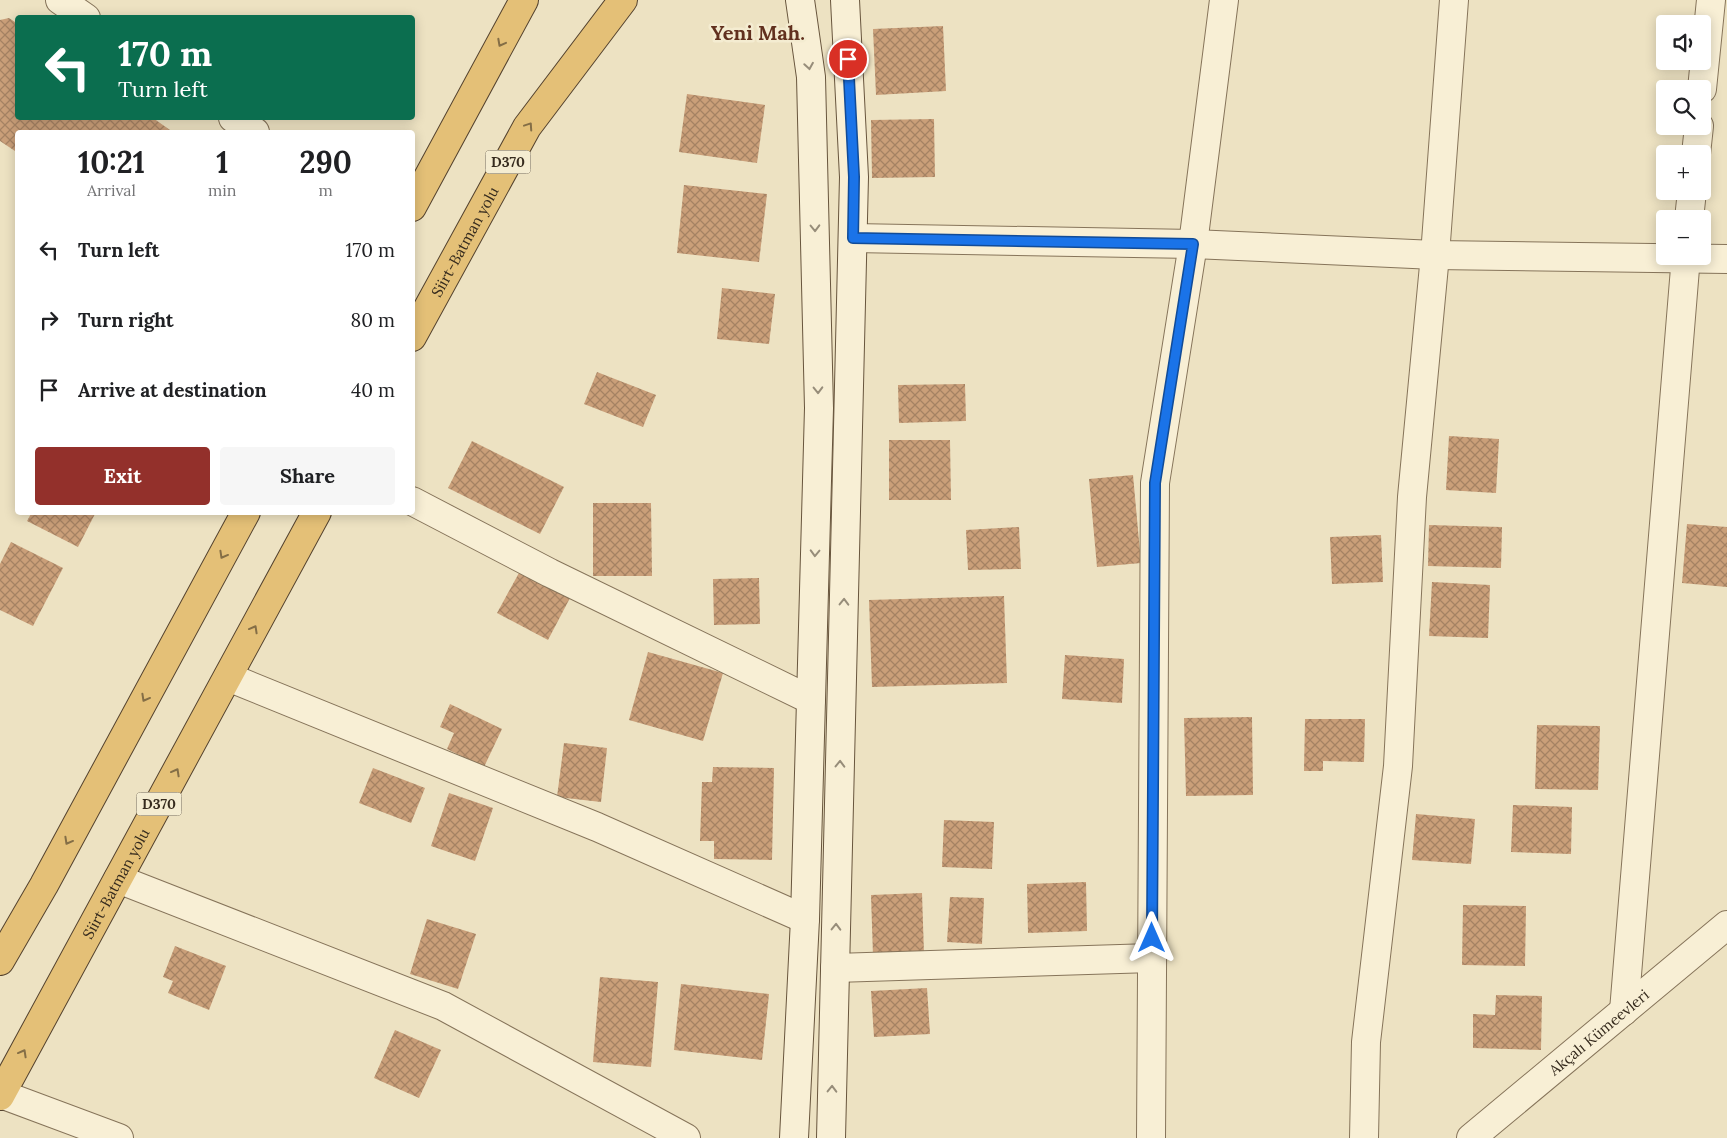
<!DOCTYPE html>
<html lang="en">
<head>
<meta charset="utf-8">
<style>
	body { margin:0; font-family:Lora,serif; background:#f6f6f6; color:#202124; height:100vh; display:flex; flex-direction:column; font-size:19px; white-space:nowrap }
	* { box-sizing:border-box; margin:0 }
	p { font-size:16px; color:#757577 }
	.icon { flex:none; width:28px; height:28px; fill:none; stroke:currentColor; stroke-width:2; stroke-linecap:round; stroke-linejoin:round }
	.map { position:relative; flex:1; overflow:hidden }
	.side { position:absolute; left:15px; top:130px; width:400px; height:385px; display:flex; flex-direction:column; background:#fff; border-radius:5px; box-shadow:0 2px 12px #0003 }
	.side>* { flex:none }
	.banner { position:absolute; left:15px; top:15px; width:400px; height:105px; border-radius:5px; box-shadow:0 2px 12px #0003; background:#0b6e4f; color:#fff; overflow:hidden }
	.controls { position:absolute; left:1656px; top:15px; display:grid; gap:10px }
	.controls a { display:grid; place-items:center; width:55px; height:55px; border-radius:5px; background:#fff; box-shadow:0 2px 12px #0003; font-size:25px }
	.pin { position:absolute; display:grid; place-items:center; width:42px; height:42px; color:#fff; margin:-21px; border:2px solid #fff; border-radius:50%; box-shadow:0 1px 5px #0007 }
	.me { position:absolute; width:55px; margin:-28px; rotate:0deg; stroke-linejoin:round; filter:drop-shadow(0 0 4px #0008) }
	.turn { display:flex; align-items:center; gap:18px; height:105px; padding:0 20px; font-size:22px }
	.turn .icon { width:65px; height:65px; stroke-width:2.5 }
	.turn b { display:block; font-size:35px; line-height:42px }
	.eta { display:flex; justify-content:space-evenly; align-items:center; height:85px; text-align:center }
	.eta b { font-size:30px; font-weight:700; line-height:35px }
	.cta { display:flex; gap:10px; margin-top:auto; padding:10px 20px }
	.cta a { flex:1; height:58px; border-radius:5px; background:#93302b; color:#fff; font-size:20px; font-weight:700; line-height:58px; text-align:center }
	.cta a+a { background:#f6f6f6; color:#202124 }
	ul { padding:0; list-style:none }
	li { display:flex; align-items:center; gap:15px; height:70px; padding:0 20px }
	li div { flex:1 }
	li b { display:block; font-size:19px }
	li em { font-style:normal }
	.map>svg:first-child { display:block }
	.building { fill:url(#building-cross-hatch) }
	.lines { fill:none; stroke-linecap:round; stroke-linejoin:round }
	.minor-casing { stroke:#86745a; stroke-width:30 }
	.tertiary-casing { stroke:#86745a; stroke-width:30 }
	.secondary-casing { stroke:#68553d; stroke-width:30 }
	.trunk-casing { stroke:#54422e; stroke-width:30 }
	.minor { stroke:#f8efd5; stroke-width:28 }
	.tertiary { stroke:#f8efd5; stroke-width:28 }
	.secondary { stroke:#f8efd5; stroke-width:28 }
	.trunk { stroke:#e4c077; stroke-width:28 }
	.oneway { stroke:#846e46 }
	.oneway2 { stroke:#978d7a }
	.route-casing { stroke:#114b97; stroke-width:12 }
	.route { stroke:#1a73e8; stroke-width:9 }
	.labels { text-anchor:middle; dominant-baseline:central; stroke-width:5; stroke-linejoin:round; paint-order:stroke }
	.shield { fill:#f4ecd1; stroke:#6f6554; stroke-width:1 }
	.shield-label { font-size:14px; font-weight:bold; fill:#362b1e }
	.street-label { font-size:15px; fill:#362b1e; stroke:#f4ecd1 }
	.district-label { font-size:20px; font-weight:bold; fill:#61301e; stroke:#f4ecd1 }
</style>
</head>
<body>
<div class="map">
<svg width="1727" height="1138" viewBox="0 0 1727 1138">
	<defs>
		<pattern id="building-cross-hatch" width="8" height="8" patternUnits="userSpaceOnUse" patternTransform="scale(1.25)"><rect width="8" height="8" fill="#ca9f79"/><path d="M0 0l8 8M0 8l8-8" fill="none" stroke="#a58263"/></pattern>
	</defs>
	<rect width="100%" height="100%" fill="#ede2c2"/>
	<g class="building">
		<polygon points="9,18 18,24 18,118 153,118 170,130 169,132 18,132 18,153 0,141 0,20"/>
		<polygon points="943,26 946,91 876,95 873,29"/>
		<polygon points="687,94 765,105 757,163 679,152"/>
		<polygon points="934,119 935,177 872,178 871,120"/>
		<polygon points="684,185 767,194 759,262 677,253"/>
		<polygon points="722,288 775,294 769,344 717,339"/>
		<polygon points="597,372 656,395 643,427 584,404"/>
		<polygon points="965,384 966,421 899,423 898,385"/>
		<polygon points="1449,436 1499,439 1496,493 1446,490"/>
		<polygon points="889,440 950,440 951,500 889,500"/>
		<polygon points="472,441 564,487 540,534 448,488"/>
		<polygon points="1133,475 1141,563 1097,567 1089,479"/>
		<polygon points="593,503 651,503 652,576 593,576"/>
		<polygon points="32,512 96,512 78,547 27,521"/>
		<polygon points="1687,524 1727,527 1727,587 1682,583"/>
		<polygon points="1429,525 1502,527 1501,568 1428,566"/>
		<polygon points="1019,527 1021,569 968,570 966,530"/>
		<polygon points="1381,535 1383,582 1332,584 1330,537"/>
		<polygon points="11,542 63,568 33,626 0,610 0,564"/>
		<polygon points="520,571 570,598 548,640 497,613"/>
		<polygon points="759,578 760,624 714,625 713,579"/>
		<polygon points="1432,582 1490,585 1488,638 1429,636"/>
		<polygon points="1004,596 1007,683 872,687 869,600"/>
		<polygon points="648,652 723,673 703,741 629,720"/>
		<polygon points="1065,655 1124,659 1122,703 1062,699"/>
		<polygon points="450,704 502,729 484,767 447,749 454,733 440,727"/>
		<polygon points="1252,717 1253,795 1186,796 1184,718"/>
		<polygon points="1305,719 1365,719 1364,762 1323,761 1323,771 1304,771"/>
		<polygon points="1537,725 1600,726 1598,790 1535,789"/>
		<polygon points="564,743 607,748 601,802 557,797"/>
		<polygon points="713,767 774,768 772,860 714,859 714,841 700,841 702,782 712,782"/>
		<polygon points="373,768 425,788 411,823 359,803"/>
		<polygon points="449,793 493,808 475,861 431,846"/>
		<polygon points="1513,805 1572,807 1571,854 1511,852"/>
		<polygon points="1416,814 1475,819 1471,864 1412,860"/>
		<polygon points="944,820 994,822 992,869 942,867"/>
		<polygon points="1086,882 1087,931 1028,933 1027,884"/>
		<polygon points="922,893 924,954 873,956 871,895"/>
		<polygon points="950,897 984,898 982,944 947,942"/>
		<polygon points="1463,905 1526,906 1525,966 1462,965"/>
		<polygon points="427,919 476,934 458,989 410,974"/>
		<polygon points="175,946 226,966 209,1010 168,993 173,981 163,977"/>
		<polygon points="600,977 658,982 651,1067 593,1062"/>
		<polygon points="681,984 769,994 762,1060 674,1050"/>
		<polygon points="927,988 930,1034 874,1037 871,991"/>
		<polygon points="1496,995 1542,996 1541,1050 1473,1048 1473,1014 1495,1015"/>
		<polygon points="395,1030 441,1050 419,1098 374,1078"/>
	</g>
	<g class="lines">
		<defs>
			<g id="minor">
				<polyline points="60,0 86,18"/>
				<polyline points="1702,89 1711,0"/>
				<polyline points="233,118 255,132"/>
				<polyline points="1696,154 1699,126"/>
				<polyline points="1689,219 1692,191"/>
				<polyline points="853,238 1193,244 1435,255 1727,259"/>
				<polyline points="412,501 550,573 811,700"/>
				<polyline points="228,677 597,827 805,919"/>
				<polyline points="118,879 443,1006 686,1138"/>
				<polyline points="835,968 1152,958"/>
				<polyline points="1624,1011 1686,256"/>
				<polyline points="1,1094 119,1138"/>
				<polyline points="1151,1138 1155,483 1193,244 1224,0"/>
				<polyline points="1364,1138 1366,1042 1398,766 1412,497 1435,255 1454,0"/>
			</g>
			<g id="tertiary">
				<path id="s1" d="M 1471,1138 L 1727,925"/>
			</g>
			<g id="secondary">
				<polyline points="794,1138 805,919 819,408 811,77 800,0"/>
				<polyline points="831,1138 854,177 845,0"/>
			</g>
			<g id="trunk">
				<polyline points="412,207 524,0"/>
				<path id="s2" d="M 412,337 L 527,127 L 623,0"/>
				<polyline points="0,961 44,885 246,512"/>
				<path id="s3" d="M 0,1096 L 317,512"/>
			</g>
		</defs>
		<use href="#minor" class="minor-casing"/>
		<use href="#tertiary" class="tertiary-casing"/>
		<use href="#secondary" class="secondary-casing"/>
		<use href="#trunk" class="trunk-casing"/>
		<use href="#minor" class="minor"/>
		<use href="#tertiary" class="tertiary"/>
		<use href="#secondary" class="secondary"/>
		<use href="#trunk" class="trunk"/>
	</g>
	<defs><path id="oneway-chevron" d="M-2-3.5L2.5 0L-2 3.5" fill="none" stroke-width="1.6" stroke-linecap="round" stroke-linejoin="round" transform="scale(1.25)"/></defs>
	<g class="oneway">
		<use href="#oneway-chevron" transform="translate(501 43) rotate(118)"/>
		<use href="#oneway-chevron" transform="translate(529 126) rotate(-56)"/>
		<use href="#oneway-chevron" transform="translate(223 555) rotate(119)"/>
		<use href="#oneway-chevron" transform="translate(254 629) rotate(-61)"/>
		<use href="#oneway-chevron" transform="translate(145 698) rotate(119)"/>
		<use href="#oneway-chevron" transform="translate(176 772) rotate(-61)"/>
		<use href="#oneway-chevron" transform="translate(68 841) rotate(119)"/>
		<use href="#oneway-chevron" transform="translate(23 1053) rotate(-61)"/>
	</g>
	<g class="oneway2">
		<use href="#oneway-chevron" transform="translate(809 66) rotate(81)"/>
		<use href="#oneway-chevron" transform="translate(815 228) rotate(89)"/>
		<use href="#oneway-chevron" transform="translate(818 390) rotate(89)"/>
		<use href="#oneway-chevron" transform="translate(815 553) rotate(92)"/>
		<use href="#oneway-chevron" transform="translate(844 602) rotate(-89)"/>
		<use href="#oneway-chevron" transform="translate(840 764) rotate(-89)"/>
		<use href="#oneway-chevron" transform="translate(836 927) rotate(-89)"/>
		<use href="#oneway-chevron" transform="translate(832 1089) rotate(-89)"/>
	</g>
	<g class="lines">
		<defs>
			<polyline id="route" points="848,59 854,177 853,238 1193,244 1155,483 1152,938"/>
		</defs>
		<use href="#route" class="route-casing"/>
		<use href="#route" class="route"/>
	</g>
	<g class="labels">
		<g class="shield">
			<rect x="485.5" y="150.5" width="45" height="23" rx="4"/>
			<rect x="136.5" y="792.5" width="45" height="23" rx="4"/>
		</g>
		<g class="shield-label">
			<text x="508" y="162">D370</text>
			<text x="159" y="804">D370</text>
		</g>
		<g class="street-label">
			<text stroke="none"><textPath href="#s2" startOffset="109">Siirt-Batman yolu</textPath></text>
			<text stroke="none"><textPath href="#s3" startOffset="242">Siirt-Batman yolu</textPath></text>
			<text stroke="none"><textPath href="#s1" startOffset="166">Akçalı Kümeevleri</textPath></text>
		</g>
		<g class="district-label">
			<text x="758" y="32">Yeni Mah.</text>
		</g>
	</g>
</svg>
<div class="controls">
<a><svg class="icon" aria-label="sound" viewBox="0 0 24 24"><path d="M4 9h4l5-4v14l-5-4H4zM17 9q2 3 0 6"/></svg></a>
<a><svg class="icon" aria-label="search" viewBox="0 0 24 24"><circle cx="10" cy="10" r="6"/><path d="M15 15l6 6"/></svg></a>
<a>+</a>
<a>−</a>
</div>
<div class="pin" style="left:848px;top:59px;background:#d93025"><svg class="icon" aria-label="arrive" viewBox="0 0 24 24"><path d="M6 21V4h12l-3 4 3 4H6"/></svg></div>
<svg class="me" style="left:1152px;top:938px" viewBox="-20 -20 40 40"><path d="M0-17L14 15 0 8-14 15z" fill="#1a73e8" stroke="#fff" stroke-width="4"/></svg>
<div class="banner">
<div class="turn"><svg class="icon" aria-label="left" viewBox="0 0 24 24"><path d="M17 20v-9H6M10 6l-5 5 5 5"/></svg><div><b>170 m</b>Turn left</div></div>
</div>
<section class="side">
<div class="eta">
<div><b>10:21</b><p>Arrival</p></div>
<div><b>1</b><p>min</p></div>
<div><b>290</b><p>m</p></div>
</div>
<ul>
<li><svg class="icon" aria-label="left" viewBox="0 0 24 24"><path d="M17 20v-9H6M10 6l-5 5 5 5"/></svg><div><b>Turn left</b></div><em>170 m</em></li>
<li><svg class="icon" aria-label="right" viewBox="0 0 24 24"><path d="M7 20v-9h11M14 6l5 5-5 5"/></svg><div><b>Turn right</b></div><em>80 m</em></li>
<li><svg class="icon" aria-label="arrive" viewBox="0 0 24 24"><path d="M6 21V4h12l-3 4 3 4H6"/></svg><div><b>Arrive at destination</b></div><em>40 m</em></li>
</ul>
<div class="cta"><a>Exit</a><a>Share</a></div>
</section>
</div>
</body>
</html>
